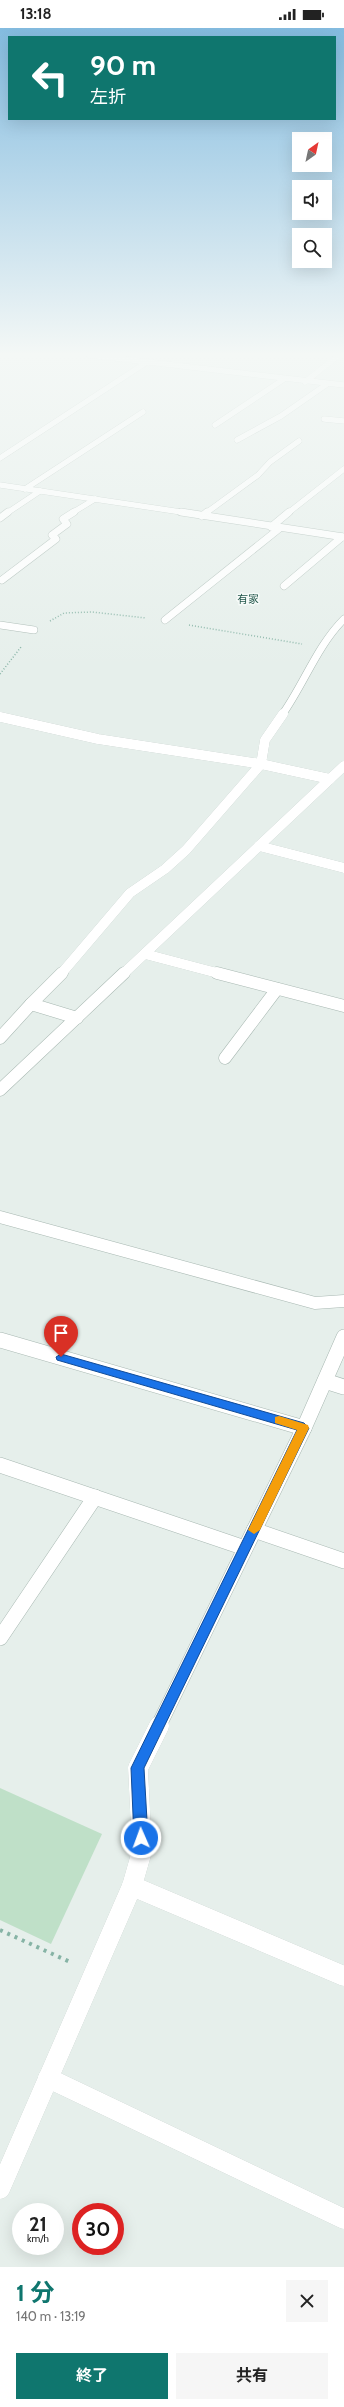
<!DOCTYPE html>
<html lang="ja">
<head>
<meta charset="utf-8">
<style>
	body { margin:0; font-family:Cabin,"Noto Sans JP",sans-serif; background:#f6f6f6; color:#222; height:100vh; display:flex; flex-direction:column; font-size:15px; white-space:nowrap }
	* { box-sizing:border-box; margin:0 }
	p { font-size:13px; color:#767676 }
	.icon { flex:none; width:22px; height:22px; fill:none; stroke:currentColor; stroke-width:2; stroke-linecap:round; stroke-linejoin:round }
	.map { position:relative; height:2239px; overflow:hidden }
	.details { display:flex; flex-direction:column; background:#fff; flex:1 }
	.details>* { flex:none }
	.top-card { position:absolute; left:8px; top:8px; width:328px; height:84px; border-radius:0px; box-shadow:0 4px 16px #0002; background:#0f766e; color:#fff; overflow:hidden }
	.needle { width:26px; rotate:33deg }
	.fabs { position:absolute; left:292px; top:104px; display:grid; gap:8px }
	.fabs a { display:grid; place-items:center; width:40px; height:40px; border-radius:0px; background:#fff; box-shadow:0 4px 16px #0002; font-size:20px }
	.speed { position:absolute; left:12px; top:2175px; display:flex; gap:8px; font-size:20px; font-weight:700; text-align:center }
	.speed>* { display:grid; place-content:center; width:52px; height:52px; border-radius:50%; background:#fff; box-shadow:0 4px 16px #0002; line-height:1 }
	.speed small { font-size:10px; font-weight:400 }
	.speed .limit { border:6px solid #d22; background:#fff; color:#111 }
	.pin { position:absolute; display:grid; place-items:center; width:34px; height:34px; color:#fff; margin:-41px -17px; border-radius:50% 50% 50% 0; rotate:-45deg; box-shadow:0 0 4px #0007 }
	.pin .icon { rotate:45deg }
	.me { position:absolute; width:44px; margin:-22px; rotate:358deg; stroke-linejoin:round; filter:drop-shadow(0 0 3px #0008) }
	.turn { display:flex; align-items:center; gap:14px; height:84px; padding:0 16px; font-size:18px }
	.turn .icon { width:52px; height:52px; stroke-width:2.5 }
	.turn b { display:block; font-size:28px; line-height:34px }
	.round { display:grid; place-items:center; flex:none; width:42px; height:42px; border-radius:0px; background:#f6f6f6 }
	.summary { display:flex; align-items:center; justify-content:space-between; height:68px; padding:0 16px }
	h1 { font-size:24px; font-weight:700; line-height:30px; color:#0f766e }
	.action { display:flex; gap:8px; margin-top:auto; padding:8px 16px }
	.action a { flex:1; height:46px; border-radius:0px; background:#0f766e; color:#fff; font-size:16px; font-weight:700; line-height:46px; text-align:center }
	.action a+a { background:#f6f6f6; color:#222 }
	.status { display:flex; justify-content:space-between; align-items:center; height:28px; padding:0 20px; background:#fff; direction:ltr }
	.status svg { height:11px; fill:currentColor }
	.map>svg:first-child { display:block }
	.green { fill:#bfe0c8 }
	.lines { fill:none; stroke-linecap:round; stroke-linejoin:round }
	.minor-far5-casing { stroke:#a8b8b2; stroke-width:6 }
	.minor-far4-casing { stroke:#a8b8b2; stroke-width:8 }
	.minor-far3-casing { stroke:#a8b8b2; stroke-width:10 }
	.minor-far2-casing { stroke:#a8b8b2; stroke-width:13 }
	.minor-far1-casing { stroke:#a8b8b2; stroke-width:16 }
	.minor-casing { stroke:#a8b8b2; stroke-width:20 }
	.path-far1 { stroke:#86b3a5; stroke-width:1.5; stroke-dasharray:1 2; stroke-linecap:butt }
	.path { stroke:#86b3a5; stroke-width:4; stroke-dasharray:3 5; stroke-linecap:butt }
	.minor-far5 { stroke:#fff; stroke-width:5.5 }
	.minor-far4 { stroke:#fff; stroke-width:7 }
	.minor-far3 { stroke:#fff; stroke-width:10 }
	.minor-far2 { stroke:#fff; stroke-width:12 }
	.minor-far1 { stroke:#fff; stroke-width:15 }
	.minor { stroke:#fff; stroke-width:20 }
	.route { fill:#1a73e8; stroke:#114b97 }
	.slow { fill:#f59e0b }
	.labels { text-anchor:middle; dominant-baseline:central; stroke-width:3; stroke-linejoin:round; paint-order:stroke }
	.far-quarter-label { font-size:11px; fill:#1f5548; stroke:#f7fbf9 }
</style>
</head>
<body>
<div class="status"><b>13:18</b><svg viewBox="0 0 49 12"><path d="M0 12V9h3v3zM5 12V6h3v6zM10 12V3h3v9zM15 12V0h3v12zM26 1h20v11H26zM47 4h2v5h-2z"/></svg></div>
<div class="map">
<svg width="344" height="2239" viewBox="0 0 344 2239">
	<rect width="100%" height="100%" fill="#e6efeb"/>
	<polygon class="green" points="0,1760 102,1806 51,1916 0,1892"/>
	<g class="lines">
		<defs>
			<g id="minor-far5">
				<polyline points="89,327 344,357"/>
				<polyline points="305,354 339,327"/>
				<polyline points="324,391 344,393"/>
				<polyline points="215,397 284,351"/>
				<polyline points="237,412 281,388 327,356"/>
				<polyline points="0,430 147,334"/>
				<polyline points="0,457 188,485"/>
				<polyline points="25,461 143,384"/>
				<polyline points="7,485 40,463"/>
				<polyline points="72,485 95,471"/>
				<polyline points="206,485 258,447 270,434 299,413"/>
				<polyline points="288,485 344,441"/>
			</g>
			<g id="minor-far4">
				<polyline points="181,484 344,509"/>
				<polyline points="202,488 207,484"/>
				<polyline points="0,490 8,484"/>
				<polyline points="271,499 289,484"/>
				<polyline points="2,552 56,511 52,507 67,496 63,491 74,484"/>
				<polyline points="284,558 342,509"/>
				<polyline points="165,592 280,500"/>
				<polyline points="0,597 34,602"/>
				<path d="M 282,687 C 304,656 317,618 344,591"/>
			</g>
			<g id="minor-far3">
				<polyline points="0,689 98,711 261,736 330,751"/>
				<polyline points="259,818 344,840"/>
				<polyline points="145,926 221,946"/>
				<polyline points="61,946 130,865 165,841 186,822 261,736 265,712 283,686"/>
				<polyline points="123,946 344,738"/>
			</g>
			<g id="minor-far2">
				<polyline points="217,945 344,978"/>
				<polyline points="31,976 62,945"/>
				<polyline points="0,1010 31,976 77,990"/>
				<polyline points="225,1030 277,961"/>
				<polyline points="0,1062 124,945"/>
				<polyline points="0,1189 315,1275 344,1273"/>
			</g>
			<g id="minor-far1">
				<polyline points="0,1312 304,1400"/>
				<polyline points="325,1353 344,1359"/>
				<polyline points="0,1437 245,1520"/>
				<polyline points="254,1502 344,1533"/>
				<polyline points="0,1610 95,1469"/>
				<polyline points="158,1699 304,1400 344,1309"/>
			</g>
			<g id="minor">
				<polyline points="132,1858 344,1948"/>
				<polyline points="48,2050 344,2191"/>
				<polyline points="0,2161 132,1858 142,1823 138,1740 159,1698"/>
			</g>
		</defs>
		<use href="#minor-far5" class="minor-far5-casing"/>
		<use href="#minor-far4" class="minor-far4-casing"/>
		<use href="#minor-far3" class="minor-far3-casing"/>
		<use href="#minor-far2" class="minor-far2-casing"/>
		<use href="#minor-far1" class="minor-far1-casing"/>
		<use href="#minor" class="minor-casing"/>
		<g class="path-far1">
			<polyline points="50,593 64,585 92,584 146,590"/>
			<polyline points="189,597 302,616"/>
			<polyline points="0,646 21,619"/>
		</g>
		<polyline class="path" points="0,1902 70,1934"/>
		<use href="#minor-far5" class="minor-far5"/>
		<use href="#minor-far4" class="minor-far4"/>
		<use href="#minor-far3" class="minor-far3"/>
		<use href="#minor-far2" class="minor-far2"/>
		<use href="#minor-far1" class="minor-far1"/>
		<use href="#minor" class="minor"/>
	</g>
	<linearGradient id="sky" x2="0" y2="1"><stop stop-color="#84bce0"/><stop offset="0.51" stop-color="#f4f8f6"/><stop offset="1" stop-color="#f4f8f6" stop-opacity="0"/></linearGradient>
	<rect width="344" height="640" fill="url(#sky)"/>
	<polygon class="route" points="61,1326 304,1395 309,1400 144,1740 148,1810 146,1814 141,1816 136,1814 134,1810 131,1740 297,1402 57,1332 56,1329"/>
	<polygon class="slow" points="279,1388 308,1397 309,1400 260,1502 254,1506 248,1502 297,1402 275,1395 275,1389"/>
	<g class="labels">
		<g class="far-quarter-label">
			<text x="248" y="571">有家</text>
		</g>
	</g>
</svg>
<div class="fabs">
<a><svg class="needle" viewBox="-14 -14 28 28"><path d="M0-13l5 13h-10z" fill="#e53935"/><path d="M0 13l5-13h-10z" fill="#767676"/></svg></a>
<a><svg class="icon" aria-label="sound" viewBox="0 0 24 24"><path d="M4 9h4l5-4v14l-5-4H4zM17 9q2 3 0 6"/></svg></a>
<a><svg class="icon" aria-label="search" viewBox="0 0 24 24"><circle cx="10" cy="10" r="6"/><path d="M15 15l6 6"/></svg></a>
</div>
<div class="speed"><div>21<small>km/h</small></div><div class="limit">30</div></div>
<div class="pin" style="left:61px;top:1329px;background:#d93025"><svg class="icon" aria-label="arrive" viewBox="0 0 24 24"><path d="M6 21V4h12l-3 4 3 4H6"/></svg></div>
<svg class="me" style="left:141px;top:1810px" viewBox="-20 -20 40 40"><circle r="17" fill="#1a73e8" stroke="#fff" stroke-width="3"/><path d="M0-11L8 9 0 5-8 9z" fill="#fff"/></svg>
<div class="top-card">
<div class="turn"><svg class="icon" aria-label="left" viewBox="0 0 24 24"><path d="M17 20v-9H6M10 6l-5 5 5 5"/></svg><div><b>90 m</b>左折</div></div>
</div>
</div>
<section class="details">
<div class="summary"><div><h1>1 分</h1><p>140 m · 13:19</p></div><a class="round"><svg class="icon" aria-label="close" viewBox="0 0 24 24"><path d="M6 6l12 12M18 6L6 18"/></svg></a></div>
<div class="action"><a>終了</a><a>共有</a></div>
</section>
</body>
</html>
